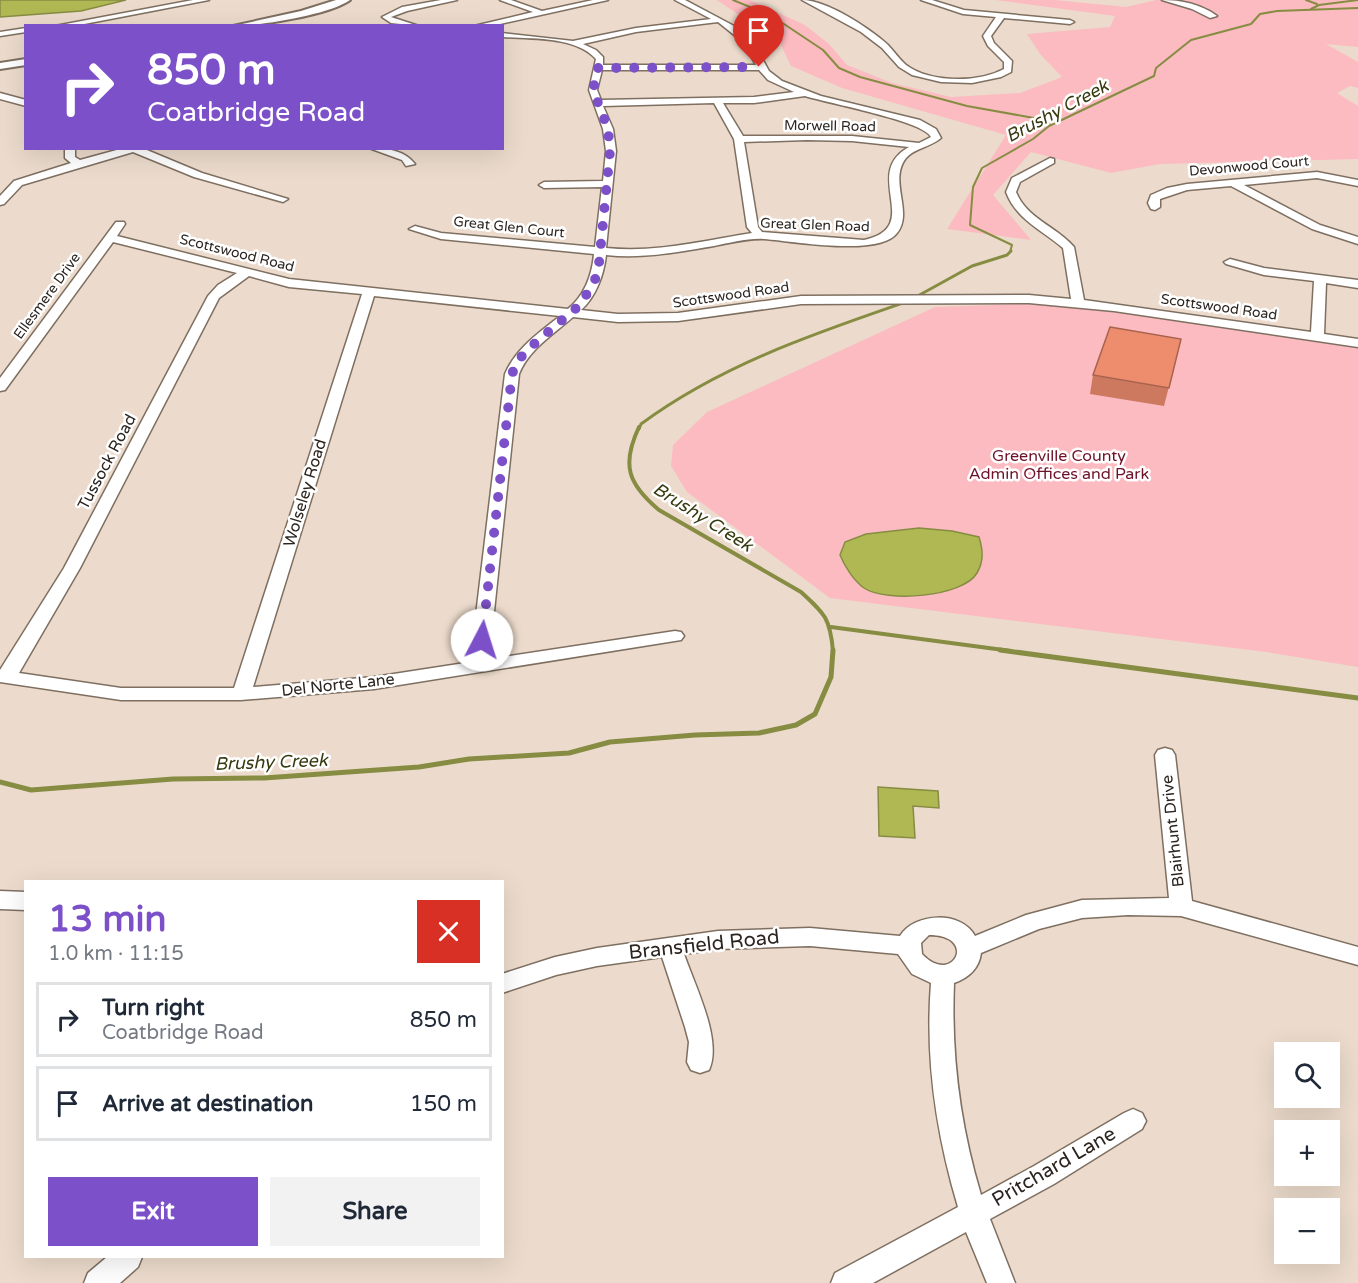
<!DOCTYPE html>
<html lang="en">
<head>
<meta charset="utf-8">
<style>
	body { margin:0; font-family:"Varela Round",sans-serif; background:#f2f2f3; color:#1f2937; height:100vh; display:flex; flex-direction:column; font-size:22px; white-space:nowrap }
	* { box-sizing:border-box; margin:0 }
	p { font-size:20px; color:#747a83 }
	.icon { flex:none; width:33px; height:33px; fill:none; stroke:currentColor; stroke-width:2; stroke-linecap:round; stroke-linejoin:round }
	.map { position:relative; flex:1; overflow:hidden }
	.panel { position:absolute; left:24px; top:880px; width:480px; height:378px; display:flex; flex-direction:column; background:#fff; border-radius:0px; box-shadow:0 6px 24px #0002 }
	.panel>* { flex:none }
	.banner { position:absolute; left:24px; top:24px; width:480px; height:126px; border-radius:0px; box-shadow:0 6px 24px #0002; background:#7c50c8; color:#fff; overflow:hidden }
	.tools { position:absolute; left:1274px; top:1042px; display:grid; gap:12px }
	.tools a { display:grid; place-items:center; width:66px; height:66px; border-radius:0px; background:#fff; box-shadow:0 6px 24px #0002; font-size:30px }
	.pin { position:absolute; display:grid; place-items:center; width:51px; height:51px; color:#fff; margin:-62px -26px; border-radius:50% 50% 50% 0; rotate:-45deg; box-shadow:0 0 6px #0007 }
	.pin .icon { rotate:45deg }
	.me { position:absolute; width:66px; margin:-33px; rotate:5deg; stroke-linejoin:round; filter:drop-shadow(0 0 4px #0008) }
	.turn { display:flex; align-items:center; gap:21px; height:126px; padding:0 24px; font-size:27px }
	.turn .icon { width:78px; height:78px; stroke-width:2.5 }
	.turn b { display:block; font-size:42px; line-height:51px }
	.round { display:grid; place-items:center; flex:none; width:63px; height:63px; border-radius:0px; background:#f2f2f3 }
	.head { display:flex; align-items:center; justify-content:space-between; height:102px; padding:0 24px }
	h1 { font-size:36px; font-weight:700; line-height:45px; color:#7c50c8 }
	.action { display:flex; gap:12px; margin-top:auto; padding:12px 24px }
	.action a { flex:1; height:69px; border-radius:0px; background:#7c50c8; color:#fff; font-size:24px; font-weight:700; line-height:69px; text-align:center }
	.action a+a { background:#f2f2f3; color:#1f2937 }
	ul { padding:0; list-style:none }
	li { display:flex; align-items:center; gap:18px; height:75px; margin:0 12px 9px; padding:0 12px; border:3px solid #e0e1e3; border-radius:0px }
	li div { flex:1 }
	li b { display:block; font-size:22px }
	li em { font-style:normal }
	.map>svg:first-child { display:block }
	.green { fill:#fbbbc0 }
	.water { fill:#afb852; stroke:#878c43; stroke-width:1.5 }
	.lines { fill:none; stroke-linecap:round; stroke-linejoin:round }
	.stream-far3 { stroke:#878c43; stroke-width:2 }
	.stream-far2 { stroke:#878c43; stroke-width:3 }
	.stream-far1 { stroke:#878c43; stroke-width:4 }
	.stream { stroke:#878c43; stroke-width:5 }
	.minor-casing { stroke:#7e6f61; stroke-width:3 }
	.tertiary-casing { stroke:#7e6f61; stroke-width:4 }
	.minor { fill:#fff; fill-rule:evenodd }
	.tertiary { fill:#fff; fill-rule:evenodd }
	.wall { fill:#cd795f }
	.building { fill:#ee8d6e; stroke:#a7634d; stroke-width:1.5 }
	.route { stroke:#7c50c8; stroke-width:10; stroke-dasharray:0 18 }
	.labels { text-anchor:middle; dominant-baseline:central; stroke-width:5; stroke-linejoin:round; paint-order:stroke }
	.far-street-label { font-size:14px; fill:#2b241f; stroke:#fff }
	.park-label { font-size:16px; fill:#6f1229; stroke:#fff }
	.street-label { font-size:16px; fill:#2b241f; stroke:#fff }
	.water-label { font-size:18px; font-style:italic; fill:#373b10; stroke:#fff }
	.near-street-label { font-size:20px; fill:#2b241f; stroke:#fff }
</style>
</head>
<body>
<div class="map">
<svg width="1358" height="1283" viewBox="0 0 1358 1283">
	<rect width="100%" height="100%" fill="#ecdbcc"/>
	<g class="green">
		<polygon points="717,0 750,0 805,25 829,44 847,65 892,83 951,97 1020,93 1062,77 1040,54 1027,34 1110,27 1115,16 996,0 1055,0 1126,7 1156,0 1358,0 1358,47 1326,44 1358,62 1358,88 1350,86 1337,93 1358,106 1358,159 1160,164 1111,173 1031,152 993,195 1031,240 947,229 1006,135 842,88 791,66 780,43"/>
		<polygon points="1057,303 1358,348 1358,667 1266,652 830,598 687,492 671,466 673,445 707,412 935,307"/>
	</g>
	<g class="water">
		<polygon points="0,0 126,0 81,11 0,17"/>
		<path d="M 919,528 L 952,531 L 979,537 C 983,550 984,561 977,573 C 963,597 886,603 864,588 C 854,581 845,567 840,555 L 845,542 L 866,534 Z"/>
		<polygon points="878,787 938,791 939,808 913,806 915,838 879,836"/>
	</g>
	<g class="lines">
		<g class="stream-far3">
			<polyline points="733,0 772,16 823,50 839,68 860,77 967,106 1034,118 1049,126"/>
			<polyline points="1306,0 1317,4"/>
			<polyline points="1311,9 1319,5 1358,0"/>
			<polyline points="1010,252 1012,245 970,225 973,187 982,168 1033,139 1049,126 1154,76 1156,68 1191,40 1251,24 1260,14 1277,11 1358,8"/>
		</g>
		<g class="stream-far2">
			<polyline points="914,298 972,266 1007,255 1011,251"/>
			<path d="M 639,429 L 641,424 C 721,365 813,334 906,302"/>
		</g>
		<g class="stream-far1">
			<path d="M 639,427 C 621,465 628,484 659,510 L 801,592 C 825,614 830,618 833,651"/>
			<polyline points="831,627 1011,651"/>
		</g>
		<g class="stream">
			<polyline points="1000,650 1358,698"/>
			<polyline points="0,782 31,790 173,779 264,778 419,767 469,759 569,753 610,742 695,735 759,733 796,725 815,714 831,677 833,650"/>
		</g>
		<defs>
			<g id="minor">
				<polygon points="193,0 209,0 74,26 55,26"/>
				<polygon points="441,0 457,0 407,11 391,17 419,26 391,23 382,17 402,7"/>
				<polygon points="500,0 511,0 542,11 593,0 608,0 491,26 474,26 533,12"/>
				<path d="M 675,0 L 685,0 L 734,26 L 754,44 L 769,71 L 782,81 L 821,96 L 920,120 L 936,129 L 941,138 C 931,147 914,148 906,158 C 888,181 914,212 897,233 C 879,257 792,241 764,239 C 748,238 730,243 714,246 C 678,252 643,259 606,255 C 604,274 596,297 581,310 L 618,314 L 678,313 L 801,296 L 1029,295 L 1071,299 L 1063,248 C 1042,230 1016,219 1006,192 L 1012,178 L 1050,158 L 1054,159 L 1054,163 L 1020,182 L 1016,192 C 1027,219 1056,226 1074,247 L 1084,300 L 1311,332 L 1314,281 L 1264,275 L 1226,264 L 1224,262 L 1230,259 L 1264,268 L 1358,280 L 1358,288 L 1326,283 L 1324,334 L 1358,339 L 1358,347 L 1114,311 L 1029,303 L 801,304 L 678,321 L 618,322 L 573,317 C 554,334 529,349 519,374 L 491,640 L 496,658 L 675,631 L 681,632 L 684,636 L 681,640 L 374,689 L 241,700 L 121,700 L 0,682 L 0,670 L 64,568 L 208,296 L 218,285 L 237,273 L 113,242 L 5,390 L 0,391 L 0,378 L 116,222 L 124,222 L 125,224 L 117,236 L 289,279 L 568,309 C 585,295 592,275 594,254 L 441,239 L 409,229 L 415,226 L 441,233 L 595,247 L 602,187 L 544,188 L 539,185 L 544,182 L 603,181 L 606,151 L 603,129 L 589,90 L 596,59 C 575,36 531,39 502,37 L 502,33 L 573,41 L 636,28 L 711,19 ZM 718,22 L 743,42 L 756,65 L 603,65 L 603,57 L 596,50 L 583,44 L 636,32 ZM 602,70 L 759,70 L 768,80 L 794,92 L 754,97 L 601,100 L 597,90 ZM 805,96 C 827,103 924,121 931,137 L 919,143 L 852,136 L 743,136 L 723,103 L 754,103 ZM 714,103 L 734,139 L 747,227 L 752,233 C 703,241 656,253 606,248 L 616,151 L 613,129 L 603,106 ZM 807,140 L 852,141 L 909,147 C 860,174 925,227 864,240 L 762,232 L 758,227 L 744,142 ZM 249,276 L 289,287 L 362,294 L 234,688 L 121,688 L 19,673 L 80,568 L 219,298 ZM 374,296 L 560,316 C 539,333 516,348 505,374 L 473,640 L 478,661 L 374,677 L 253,687 Z"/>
				<path d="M 802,0 C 827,0 869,28 887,44 C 894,51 899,59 906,65 C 930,83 978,83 1004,69 L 1004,62 L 988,46 L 983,36 L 996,17 L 963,14 L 921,0 L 932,0 L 964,10 L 1070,20 L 1074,22 L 1070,24 L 1004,18 L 991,36 L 994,43 L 1012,61 L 1011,72 L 1001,77 L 972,83 L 941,82 L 912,75 L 899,67 L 882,48 L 861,32 Z"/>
				<path d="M 1162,0 C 1181,0 1201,4 1217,16 L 1210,18 L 1192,9 Z"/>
				<polygon points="26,28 26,32 0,36 0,32"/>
				<polygon points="0,93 26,100 26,106 0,99"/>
				<polygon points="65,148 75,148 75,157 80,160 124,148 142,148 202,173 288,199 283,202 194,177 133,152 22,185 4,204 0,205 0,196 14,181 71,163 65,158"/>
				<path d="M 369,148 C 386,148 404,150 415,164 L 406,166 L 402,160 Z"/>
				<polygon points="1317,172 1358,180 1358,186 1317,178 1244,185 1320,225 1358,237 1358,244 1312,229 1231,186 1187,190 1160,199 1160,207 1155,210 1151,209 1148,203 1151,195 1167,188 1187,184"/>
				<path d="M 1165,748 L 1172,750 L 1175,755 L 1192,901 L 1358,947 L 1358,965 L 1181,916 L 1128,915 L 1082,918 L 1039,929 L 981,953 C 979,969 968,978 954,983 C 951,1056 960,1125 981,1195 L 1034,1166 L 1124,1113 L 1133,1109 L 1142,1113 L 1146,1121 L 1142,1129 L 1054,1184 L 990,1219 L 1015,1283 L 987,1283 L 966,1232 L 873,1283 L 831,1283 L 835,1273 L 958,1207 C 936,1133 925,1060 931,983 L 912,974 L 898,954 L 810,946 L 718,949 L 684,954 C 694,984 723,1040 709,1070 L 700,1073 L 691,1070 L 687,1062 L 689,1042 L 685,1027 L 662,957 L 597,966 L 556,975 L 502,993 L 502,974 L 555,957 L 597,948 L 718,931 L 810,928 L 900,936 C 914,913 961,910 975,936 L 1026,915 L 1082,900 L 1169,898 L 1155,755 L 1158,750 ZM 929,935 C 979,935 953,987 922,954 L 921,943 Z"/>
				<polygon points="0,891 26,892 26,910 0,909"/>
				<polygon points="107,1257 142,1257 138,1267 120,1283 84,1283 88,1273"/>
			</g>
			<g id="tertiary">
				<path d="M 336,0 L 350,0 C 329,15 259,26 233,26 L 301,11 Z"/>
				<polygon points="26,59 26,65 0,69 0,63"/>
			</g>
		</defs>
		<use href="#minor" class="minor-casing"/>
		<use href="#tertiary" class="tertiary-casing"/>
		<use href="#minor" class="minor"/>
		<use href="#tertiary" class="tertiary"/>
	</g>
	<polygon class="wall" points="1181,339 1164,406 1090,394 1093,375"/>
	<polygon class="building" points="1110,327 1181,339 1169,388 1093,375"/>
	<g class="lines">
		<polyline class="route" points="482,640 512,374 517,362 527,350 581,304 598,274 610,151 608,129 593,90 598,68 759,67"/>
	</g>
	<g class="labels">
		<g class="far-street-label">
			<text transform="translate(830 126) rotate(1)">Morwell Road</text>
			<text transform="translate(1249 166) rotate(-5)">Devonwood Court</text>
			<text transform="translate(815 225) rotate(2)">Great Glen Road</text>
			<text transform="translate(509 227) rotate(6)">Great Glen Court</text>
			<text transform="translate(237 253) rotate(14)">Scottswood Road</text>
			<text transform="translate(731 295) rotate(-8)">Scottswood Road</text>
			<text transform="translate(47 296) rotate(-54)">Ellesmere Drive</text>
			<text transform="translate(1219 307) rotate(8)">Scottswood Road</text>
		</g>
		<g class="park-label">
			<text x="1059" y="456">Greenville County<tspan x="1059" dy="18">Admin Offices and Park</tspan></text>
		</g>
		<g class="street-label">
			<text transform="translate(107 462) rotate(-62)">Tussock Road</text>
			<text transform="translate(305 493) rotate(-73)">Wolseley Road</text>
			<text transform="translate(338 685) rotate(-6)">Del Norte Lane</text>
			<text transform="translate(1173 831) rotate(-96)">Blairhunt Drive</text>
		</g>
		<g class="water-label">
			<text transform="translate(1057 111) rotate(-28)">Brushy Creek</text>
			<text transform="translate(703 517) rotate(32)">Brushy Creek</text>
			<text transform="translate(271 762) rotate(-2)">Brushy Creek</text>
		</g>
		<g class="near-street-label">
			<text transform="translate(704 945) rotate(-6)">Bransfield Road</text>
			<text transform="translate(1054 1167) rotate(-30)">Pritchard Lane</text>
		</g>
	</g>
</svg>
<div class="tools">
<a><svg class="icon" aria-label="search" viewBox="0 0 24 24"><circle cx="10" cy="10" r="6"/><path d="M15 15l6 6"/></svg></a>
<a>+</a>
<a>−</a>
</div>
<div class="pin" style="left:759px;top:67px;background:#d93025"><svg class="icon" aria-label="arrive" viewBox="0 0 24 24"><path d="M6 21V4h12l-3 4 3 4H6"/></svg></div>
<svg class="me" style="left:482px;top:640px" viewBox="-20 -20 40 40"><circle r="19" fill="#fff"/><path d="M0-13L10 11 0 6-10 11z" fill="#7c50c8"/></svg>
<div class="banner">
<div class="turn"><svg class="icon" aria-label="right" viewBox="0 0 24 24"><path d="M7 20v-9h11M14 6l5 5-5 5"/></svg><div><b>850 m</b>Coatbridge Road</div></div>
</div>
<section class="panel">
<div class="head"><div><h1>13 min</h1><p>1.0 km · 11:15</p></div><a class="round" style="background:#d93025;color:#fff"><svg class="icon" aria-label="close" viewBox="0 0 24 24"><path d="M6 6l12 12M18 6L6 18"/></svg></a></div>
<ul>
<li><svg class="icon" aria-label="right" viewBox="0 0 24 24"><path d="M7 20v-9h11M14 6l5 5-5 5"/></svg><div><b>Turn right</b><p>Coatbridge Road</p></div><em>850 m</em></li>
<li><svg class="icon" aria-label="arrive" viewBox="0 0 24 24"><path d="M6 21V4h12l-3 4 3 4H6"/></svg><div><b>Arrive at destination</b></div><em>150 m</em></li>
</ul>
<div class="action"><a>Exit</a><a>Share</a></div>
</section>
</div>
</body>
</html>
